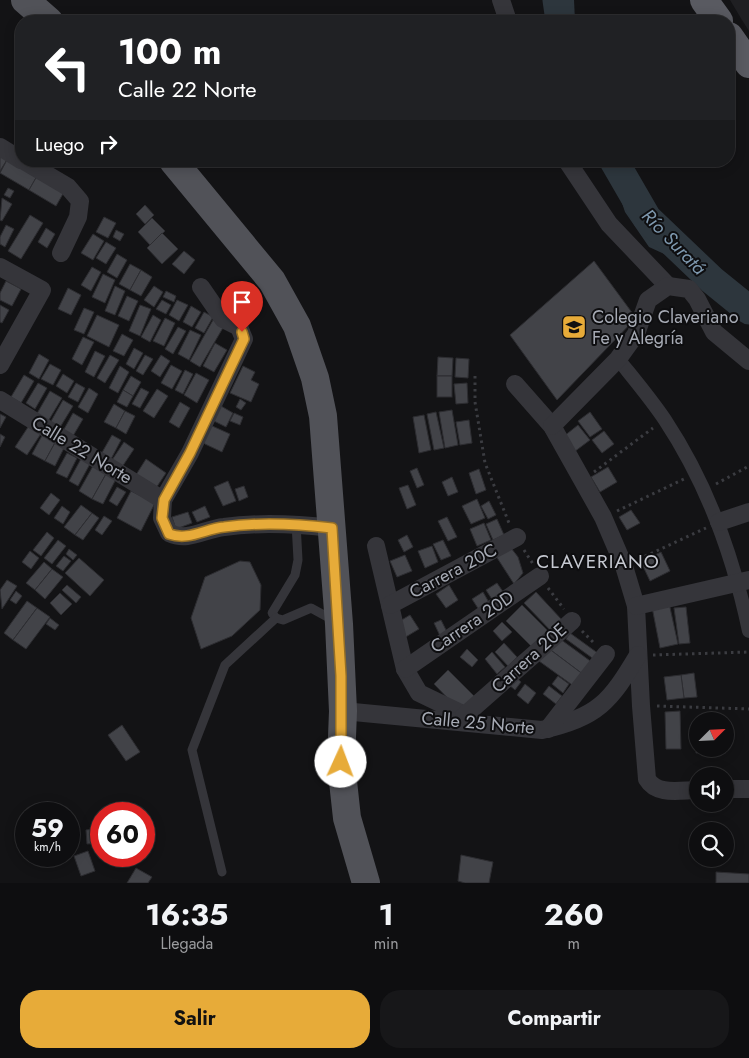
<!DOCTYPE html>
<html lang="es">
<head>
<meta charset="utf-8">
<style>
	body { margin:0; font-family:Jost,sans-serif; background:#171719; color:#f1f3f6; height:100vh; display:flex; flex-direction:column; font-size:19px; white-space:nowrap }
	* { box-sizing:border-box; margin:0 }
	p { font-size:16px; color:#9b9c9f }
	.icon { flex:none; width:28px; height:28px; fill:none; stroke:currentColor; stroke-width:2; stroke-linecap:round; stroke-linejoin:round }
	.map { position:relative; height:883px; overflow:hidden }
	.sheet { display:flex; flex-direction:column; background:#0e0e10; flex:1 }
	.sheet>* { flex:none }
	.top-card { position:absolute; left:15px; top:15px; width:720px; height:152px; border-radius:20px; box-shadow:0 2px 12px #0003,0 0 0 1px #2e2e30; background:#202124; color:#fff; overflow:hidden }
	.needle { width:32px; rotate:66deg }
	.controls { position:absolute; left:689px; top:712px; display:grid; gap:10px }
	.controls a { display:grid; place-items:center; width:45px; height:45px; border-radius:50%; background:#0e0e10; box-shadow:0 2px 12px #0003,0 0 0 1px #2e2e30; font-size:25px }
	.speed { position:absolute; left:15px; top:802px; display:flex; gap:10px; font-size:25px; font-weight:700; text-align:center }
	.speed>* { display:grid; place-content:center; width:65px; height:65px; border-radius:50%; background:#0e0e10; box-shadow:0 2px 12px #0003,0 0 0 1px #2e2e30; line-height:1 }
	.speed small { font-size:12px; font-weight:400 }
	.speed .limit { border:8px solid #d22; background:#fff; color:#111 }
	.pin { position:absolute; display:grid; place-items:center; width:42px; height:42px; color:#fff; margin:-51px -21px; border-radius:50% 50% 50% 0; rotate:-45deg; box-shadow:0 0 5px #0007 }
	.pin .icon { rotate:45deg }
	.me { position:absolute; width:55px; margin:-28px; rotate:2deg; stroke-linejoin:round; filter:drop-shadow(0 0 4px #0008) }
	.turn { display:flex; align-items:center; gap:18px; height:105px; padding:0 20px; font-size:22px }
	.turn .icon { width:65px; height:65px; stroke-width:2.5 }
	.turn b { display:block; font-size:35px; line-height:42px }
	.then { display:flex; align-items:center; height:48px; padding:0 20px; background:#0003; gap:10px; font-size:19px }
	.eta { display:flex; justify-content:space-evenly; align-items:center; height:85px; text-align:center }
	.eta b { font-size:30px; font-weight:700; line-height:35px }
	.action { display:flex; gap:10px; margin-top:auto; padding:10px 20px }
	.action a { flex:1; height:58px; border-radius:20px; background:#e7ab39; color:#111; font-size:20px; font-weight:700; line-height:58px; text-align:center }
	.action a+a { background:#171719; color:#f1f3f6 }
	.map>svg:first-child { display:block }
	.built { fill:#1f1f22 }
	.water { fill:#2d363d }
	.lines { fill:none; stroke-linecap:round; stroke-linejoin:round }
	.river { stroke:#2d363d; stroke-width:29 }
	.building { fill:#424348; stroke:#2d2d31 }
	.path { stroke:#3b3c41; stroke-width:3; stroke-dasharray:2.5 4; stroke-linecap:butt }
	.service { stroke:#35353a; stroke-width:9 }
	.pedestrian { stroke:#35353a; stroke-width:14 }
	.minor { stroke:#35353a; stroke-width:18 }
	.primary { stroke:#515258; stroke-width:28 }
	.trunk { stroke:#595a61; stroke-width:28 }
	.route-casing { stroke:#966f25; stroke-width:12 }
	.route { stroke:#e7ab39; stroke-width:9 }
	.labels { text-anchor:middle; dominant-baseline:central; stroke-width:4; stroke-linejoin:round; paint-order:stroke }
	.poi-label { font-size:18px; fill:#a6aab4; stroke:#0e0e10; text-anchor:start }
	.street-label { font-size:18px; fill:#a6aab4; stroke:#0e0e10 }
	.water-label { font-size:19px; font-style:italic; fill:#7e98ae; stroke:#0e0e10 }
	.neighbourhood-label { font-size:19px; letter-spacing:1px; fill:#c6c9d1; stroke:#0e0e10 }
</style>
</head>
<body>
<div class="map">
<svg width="749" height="883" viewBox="0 0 749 883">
	<rect width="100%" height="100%" fill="#131315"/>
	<polygon class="built" points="730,0 749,0 749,31 742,20"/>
	<g class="water">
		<polygon points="555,0 574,0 575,21 563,21"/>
		<polygon points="608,161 617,161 627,179 635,208 749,306 749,319 673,258 649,247 625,212"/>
	</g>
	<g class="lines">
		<g class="river">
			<polyline points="557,0 560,21"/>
			<polyline points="614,161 647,218 712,280 749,310"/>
		</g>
	</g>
	<g class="building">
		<polygon points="0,154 8,158 0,171"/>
		<polygon points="8,158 37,176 29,190 0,173"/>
		<polygon points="37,176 64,192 56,206 29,190"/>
		<polygon points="8,188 14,191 10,198 4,195"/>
		<polygon points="2,198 12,204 2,221 0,220"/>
		<polygon points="145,205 154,215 145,224 136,214"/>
		<polygon points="30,215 43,223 21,259 8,251"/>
		<polygon points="104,217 116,223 108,238 96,232"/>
		<polygon points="152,218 165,231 150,245 138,232"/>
		<polygon points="6,225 14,229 5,247 0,244 0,237"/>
		<polygon points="46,228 55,234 47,248 38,242"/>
		<polygon points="116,230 124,234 120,241 113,237"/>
		<polygon points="162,233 178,249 162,264 147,248"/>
		<polygon points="93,234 104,241 93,260 81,253"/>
		<polygon points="106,242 116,248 106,264 96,258"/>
		<polygon points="184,251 195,260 184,274 172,264"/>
		<polygon points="117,254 127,260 117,278 107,272"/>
		<polygon points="594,261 636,318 557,400 510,335"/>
		<polygon points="130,264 141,270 130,290 119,284"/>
		<polygon points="92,267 101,272 91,291 81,285"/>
		<polygon points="141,270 152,277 141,296 130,290"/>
		<polygon points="103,274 115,280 105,303 92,297"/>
		<polygon points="6,281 21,289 12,306 0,300 0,293"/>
		<polygon points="115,286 125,291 115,315 105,311"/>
		<polygon points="154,286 163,292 154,307 144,300"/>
		<polygon points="68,288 81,295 71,315 58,309"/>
		<polygon points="166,291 176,296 174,302 163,297"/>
		<polygon points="127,296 138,301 129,321 118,316"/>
		<polygon points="162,300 171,305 166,314 156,309"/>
		<polygon points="177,300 188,305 179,321 169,315"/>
		<polygon points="0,305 9,310 2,323 0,322"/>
		<polygon points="140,305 151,309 140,336 129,331"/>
		<polygon points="191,306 201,312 192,327 183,322"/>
		<polygon points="84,308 94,312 84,334 74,330"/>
		<polygon points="204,312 213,317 204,333 195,328"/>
		<polygon points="97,315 119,325 109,347 87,336"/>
		<polygon points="153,315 161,320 150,342 141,337"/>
		<polygon points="165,318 175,323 164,346 153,341"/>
		<polygon points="213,320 224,326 200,367 190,361"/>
		<polygon points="178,327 186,331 173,354 165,349"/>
		<polygon points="190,330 201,335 189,360 178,354"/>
		<polygon points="122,334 133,340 124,356 113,351"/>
		<polygon points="83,337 94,342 82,365 72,359"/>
		<polygon points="215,343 227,350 214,372 203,366"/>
		<polygon points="134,348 143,353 134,369 126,364"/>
		<polygon points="95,351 105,356 94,377 85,372"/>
		<polygon points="39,354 49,360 39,379 29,373"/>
		<polygon points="110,355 119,360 105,383 97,378"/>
		<polygon points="145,355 153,359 143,375 136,371"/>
		<polygon points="161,355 170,361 160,377 151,371"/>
		<polygon points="438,357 453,358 452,376 437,376"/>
		<polygon points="456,358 469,359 468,378 455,377"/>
		<polygon points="50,364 61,370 53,385 41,379"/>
		<polygon points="171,365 182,371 172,389 161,383"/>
		<polygon points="120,366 129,372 118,393 109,388"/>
		<polygon points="243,366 255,372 251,380 259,384 251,402 230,393"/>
		<polygon points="185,370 193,374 183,394 175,390"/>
		<polygon points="196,373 209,380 197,403 184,395"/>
		<polygon points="63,374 74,381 67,393 56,386"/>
		<polygon points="24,375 34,381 21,403 11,397"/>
		<polygon points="131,376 141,382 133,396 123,390"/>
		<rect x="437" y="376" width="15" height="21"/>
		<polygon points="38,383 47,388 35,409 26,403"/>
		<polygon points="76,383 85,388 78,402 68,397"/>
		<polygon points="467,383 468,403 456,404 454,384"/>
		<polygon points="89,388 98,394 88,413 78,407"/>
		<polygon points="141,388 149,392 140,408 132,404"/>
		<polygon points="157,389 168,396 154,418 143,411"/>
		<polygon points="123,390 133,396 127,407 117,402"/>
		<polygon points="50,391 62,398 47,423 35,417"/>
		<polygon points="240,399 246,403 241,410 236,407"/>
		<polygon points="63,400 73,406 59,429 50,423"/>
		<polygon points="180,402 190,408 179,428 169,422"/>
		<polygon points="114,404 125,411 116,428 104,422"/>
		<polygon points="221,406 233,413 226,427 214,421"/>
		<polygon points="452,410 458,445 445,448 439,412"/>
		<polygon points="125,411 135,416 126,434 116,428"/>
		<polygon points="436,412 444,448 434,450 427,414"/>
		<polygon points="590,412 602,429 590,437 578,421"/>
		<polygon points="73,413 83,419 73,436 63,431"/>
		<polygon points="234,413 243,417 240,425 230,421"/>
		<polygon points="0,414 6,417 0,428"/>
		<polygon points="424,415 431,450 419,453 413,417"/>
		<polygon points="469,420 472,443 460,445 456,422"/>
		<polygon points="32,421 44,429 27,455 15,447"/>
		<polygon points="210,425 230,434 222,452 205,444 200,438"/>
		<polygon points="578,425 590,440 574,452 563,437"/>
		<polygon points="604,431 614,444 602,453 592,440"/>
		<polygon points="44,432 57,439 45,461 32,454"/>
		<polygon points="0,434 5,437 0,447"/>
		<polygon points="112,435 121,440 110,461 100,456"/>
		<polygon points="57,439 66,444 55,466 45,461"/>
		<polygon points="124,442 134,449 122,467 112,460"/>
		<polygon points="67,453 77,458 67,478 56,473"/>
		<polygon points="82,457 91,462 78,486 69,481"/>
		<polygon points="146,459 166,473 154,491 134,478"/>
		<polygon points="93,466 106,474 92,499 79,491"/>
		<polygon points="608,467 617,482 600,492 591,477"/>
		<polygon points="417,468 424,485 417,488 410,471"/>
		<polygon points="479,469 486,490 476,494 469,473"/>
		<polygon points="106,474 116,479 103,504 92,499"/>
		<polygon points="452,477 458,492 448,496 442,482"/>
		<polygon points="228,481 236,501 223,506 214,487"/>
		<polygon points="408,485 416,505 407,509 399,488"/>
		<polygon points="244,486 248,497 239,501 235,489"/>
		<polygon points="117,487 126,492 117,506 109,501"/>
		<polygon points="131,491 155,503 141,531 117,518"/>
		<polygon points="51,493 60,500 49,515 40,508"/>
		<polygon points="477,499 485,518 471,524 462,506"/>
		<polygon points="489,501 496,515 488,519 481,506"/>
		<polygon points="81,505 92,513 75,535 64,527"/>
		<polygon points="62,506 70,512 63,524 54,518"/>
		<polygon points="205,506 210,517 197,522 192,512"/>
		<polygon points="631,510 640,523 627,530 619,517"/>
		<polygon points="188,512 192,523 176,529 172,517"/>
		<polygon points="92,513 99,518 83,540 75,535"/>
		<polygon points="104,516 112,521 102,535 95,530"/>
		<polygon points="447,517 457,537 448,541 438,521"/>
		<polygon points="497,519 504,535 493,540 486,524"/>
		<polygon points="484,523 491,540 477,546 470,529"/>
		<polygon points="47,532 54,538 41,556 33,550"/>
		<polygon points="407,535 413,547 404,552 398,540"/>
		<polygon points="58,540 66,546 52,564 44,558"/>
		<polygon points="443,540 451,556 441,560 433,544"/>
		<polygon points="508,544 518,557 523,573 514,584 494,553"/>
		<polygon points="432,546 438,562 425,568 418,551"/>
		<polygon points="69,549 77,555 73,560 66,554"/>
		<polygon points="30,551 39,558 31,569 22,562"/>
		<polygon points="661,552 670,571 650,581 641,562"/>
		<polygon points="405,555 412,571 397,577 390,561"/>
		<polygon points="64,556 71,561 63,571 56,566"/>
		<polygon points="79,558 104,580 90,596 65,573"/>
		<polygon points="240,561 250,562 261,585 260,610 232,636 201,649 191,618 205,577"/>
		<polygon points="44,562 52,569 35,590 26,583"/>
		<polygon points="52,569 63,577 45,599 35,590"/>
		<polygon points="7,580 17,586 2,609 0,590"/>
		<polygon points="497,583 506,596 495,604 486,590"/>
		<polygon points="67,585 81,597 76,603 62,590"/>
		<polygon points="449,585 458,600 446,608 436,594"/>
		<polygon points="16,591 22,596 16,604 10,600"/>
		<polygon points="483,592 491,606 481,613 472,599"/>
		<polygon points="536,592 562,620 551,631 524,603"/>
		<polygon points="60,593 72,604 61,615 50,603"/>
		<polygon points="27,601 37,608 13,640 4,633"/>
		<polygon points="669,603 678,644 660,648 652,607"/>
		<polygon points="522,605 551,634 535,650 506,621"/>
		<polygon points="686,607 690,643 679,644 674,608"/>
		<polygon points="37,608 50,617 26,649 13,640"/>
		<polygon points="410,615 419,629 404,638 395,624"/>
		<polygon points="50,618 59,625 55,630 46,624"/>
		<polygon points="441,620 448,634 441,638 434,623"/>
		<polygon points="502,622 512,632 502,641 493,631"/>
		<polygon points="570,633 599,654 595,660 566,639"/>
		<polygon points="556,636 593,663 584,675 548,648"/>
		<polygon points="504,643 517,657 508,666 495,652"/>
		<polygon points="548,648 584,675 575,687 539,661"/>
		<polygon points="467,649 478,660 472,667 460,657"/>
		<polygon points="492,652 505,667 497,674 485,659"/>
		<polygon points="448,670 474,696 460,711 434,684"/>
		<polygon points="694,673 697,697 684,698 681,675"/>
		<polygon points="681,675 684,698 667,700 664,677"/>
		<polygon points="514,676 521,682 515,690 508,684"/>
		<polygon points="558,676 569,684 563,693 552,684"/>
		<polygon points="525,684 536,693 528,704 517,695"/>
		<polygon points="549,686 562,696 556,704 543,694"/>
		<polygon points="680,711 681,749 666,749 665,712"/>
		<polygon points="122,725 140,752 126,761 108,735"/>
		<polygon points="697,733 698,749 712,749 712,753 696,753"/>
		<rect x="712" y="749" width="13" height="4"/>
		<polygon points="101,828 101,843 87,844 86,830"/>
		<polygon points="88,851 95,871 81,876 74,856"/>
		<polygon points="461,855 493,862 489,883 465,883 458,881"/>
		<polygon points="136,868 152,877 148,883 127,883"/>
		<polygon points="716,872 749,874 749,883 716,883"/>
	</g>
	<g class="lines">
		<g class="path">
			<polyline points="475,376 475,402 485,463 509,523"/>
			<polyline points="594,472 653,428"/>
			<polyline points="716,484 749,466"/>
			<polyline points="617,511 684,479"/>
			<polyline points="524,550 533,564"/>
			<polyline points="639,559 706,528"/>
			<polyline points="548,588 564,609"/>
			<polyline points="582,631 595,644"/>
			<polyline points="653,655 749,652"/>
			<polyline points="657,706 749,709"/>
		</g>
		<g class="service">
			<polyline points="296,523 298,560 295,575 272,613 276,618 283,620 311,608 333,620"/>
			<polyline points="222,872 192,750 225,665 276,618"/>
		</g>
		<path class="pedestrian" d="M 618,359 C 634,379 651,399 665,420 C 708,485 733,555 749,631"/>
		<g class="minor">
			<polyline points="501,0 508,21"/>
			<polyline points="0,147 21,160"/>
			<polyline points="24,161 68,187 80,201 78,217 61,253"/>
			<polyline points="567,161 609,224 668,286"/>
			<polyline points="0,267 42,290 0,365"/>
			<path d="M 201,287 L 223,319 L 239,327 L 244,339 L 190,453 L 163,500 L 162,518 L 169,533 C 189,542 204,529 224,527 C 260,522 297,524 332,528"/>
			<path d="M 515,384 L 552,426 L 603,517 L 624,566 L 636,606 L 641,706 L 647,779 C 657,796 680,790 698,790"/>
			<polyline points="0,400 163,500"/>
			<polyline points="552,426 618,359 636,334 648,300 668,286 689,289 697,299 714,332 749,361"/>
			<polyline points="719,522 749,512"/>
			<polyline points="376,546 405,669 419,693 469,717"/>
			<polyline points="390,605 517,537"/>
			<polyline points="636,606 749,580"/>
			<polyline points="405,669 540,576"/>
			<path d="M 343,711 L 542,730 C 598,717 610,702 638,655"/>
			<polyline points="464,716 572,621"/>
			<polyline points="548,729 606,654"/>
			<polyline points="725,789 749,789"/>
		</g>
		<g class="primary">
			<polyline points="25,0 49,21"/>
			<polyline points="173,161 272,281 297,326 315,378 323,416 339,624 343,711 341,763 347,818 366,883"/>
		</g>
		<g class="trunk">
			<polyline points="704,0 719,21"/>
			<polyline points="729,36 749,64"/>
		</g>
	</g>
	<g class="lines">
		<defs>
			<path id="route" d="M 242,332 L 244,339 L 190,453 L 164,500 L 162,518 L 169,534 C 189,541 204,529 224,527 C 260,522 297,524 332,528 L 341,676 L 341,762"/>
		</defs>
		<use href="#route" class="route-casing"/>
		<use href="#route" class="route"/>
	</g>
	<defs>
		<symbol id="school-square" viewBox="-11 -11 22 22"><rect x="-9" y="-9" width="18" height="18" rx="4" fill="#e7ab39" stroke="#0e0e10"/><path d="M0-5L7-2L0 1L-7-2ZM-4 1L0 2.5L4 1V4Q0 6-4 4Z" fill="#111"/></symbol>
	</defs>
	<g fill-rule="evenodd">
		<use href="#school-square" x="560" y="313" width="28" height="28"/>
	</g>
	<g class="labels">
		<g class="poi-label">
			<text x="592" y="317">Colegio Claveriano<tspan x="592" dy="21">Fe y Alegría</tspan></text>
		</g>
		<g class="street-label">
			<text transform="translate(82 450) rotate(31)">Calle 22 Norte</text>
			<text transform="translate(453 571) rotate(-28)">Carrera 20C</text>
			<text transform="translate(472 622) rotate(-34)">Carrera 20D</text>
			<text transform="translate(529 658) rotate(-42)">Carrera 20E</text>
			<text transform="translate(478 723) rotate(5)">Calle 25 Norte</text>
		</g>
		<g class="water-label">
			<text transform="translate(674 242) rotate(46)">Río Suratá</text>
		</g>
		<g class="neighbourhood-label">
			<text x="598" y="561">CLAVERIANO</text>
		</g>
	</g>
</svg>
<div class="controls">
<a><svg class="needle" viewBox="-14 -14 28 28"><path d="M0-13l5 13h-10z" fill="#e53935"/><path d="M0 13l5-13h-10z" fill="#9b9c9f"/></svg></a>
<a><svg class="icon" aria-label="sound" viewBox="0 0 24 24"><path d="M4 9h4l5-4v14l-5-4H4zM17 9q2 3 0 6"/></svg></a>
<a><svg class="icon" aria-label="search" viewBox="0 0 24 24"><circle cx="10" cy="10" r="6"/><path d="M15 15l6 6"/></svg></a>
</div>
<div class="speed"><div>59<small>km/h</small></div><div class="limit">60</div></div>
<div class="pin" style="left:242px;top:332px;background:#d93025"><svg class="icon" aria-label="arrive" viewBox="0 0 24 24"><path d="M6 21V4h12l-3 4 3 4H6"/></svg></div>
<svg class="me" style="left:341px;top:762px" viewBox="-20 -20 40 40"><circle r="19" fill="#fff"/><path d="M0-13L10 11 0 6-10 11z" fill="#e7ab39"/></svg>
<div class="top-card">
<div class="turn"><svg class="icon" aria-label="left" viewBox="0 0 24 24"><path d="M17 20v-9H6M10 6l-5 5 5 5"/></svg><div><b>100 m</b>Calle 22 Norte</div></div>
<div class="then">Luego<svg class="icon" aria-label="right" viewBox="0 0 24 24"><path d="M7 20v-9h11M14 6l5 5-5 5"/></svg></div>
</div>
</div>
<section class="sheet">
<div class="eta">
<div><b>16:35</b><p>Llegada</p></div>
<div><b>1</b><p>min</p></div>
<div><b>260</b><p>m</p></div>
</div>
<div class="action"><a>Salir</a><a>Compartir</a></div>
</section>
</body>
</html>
